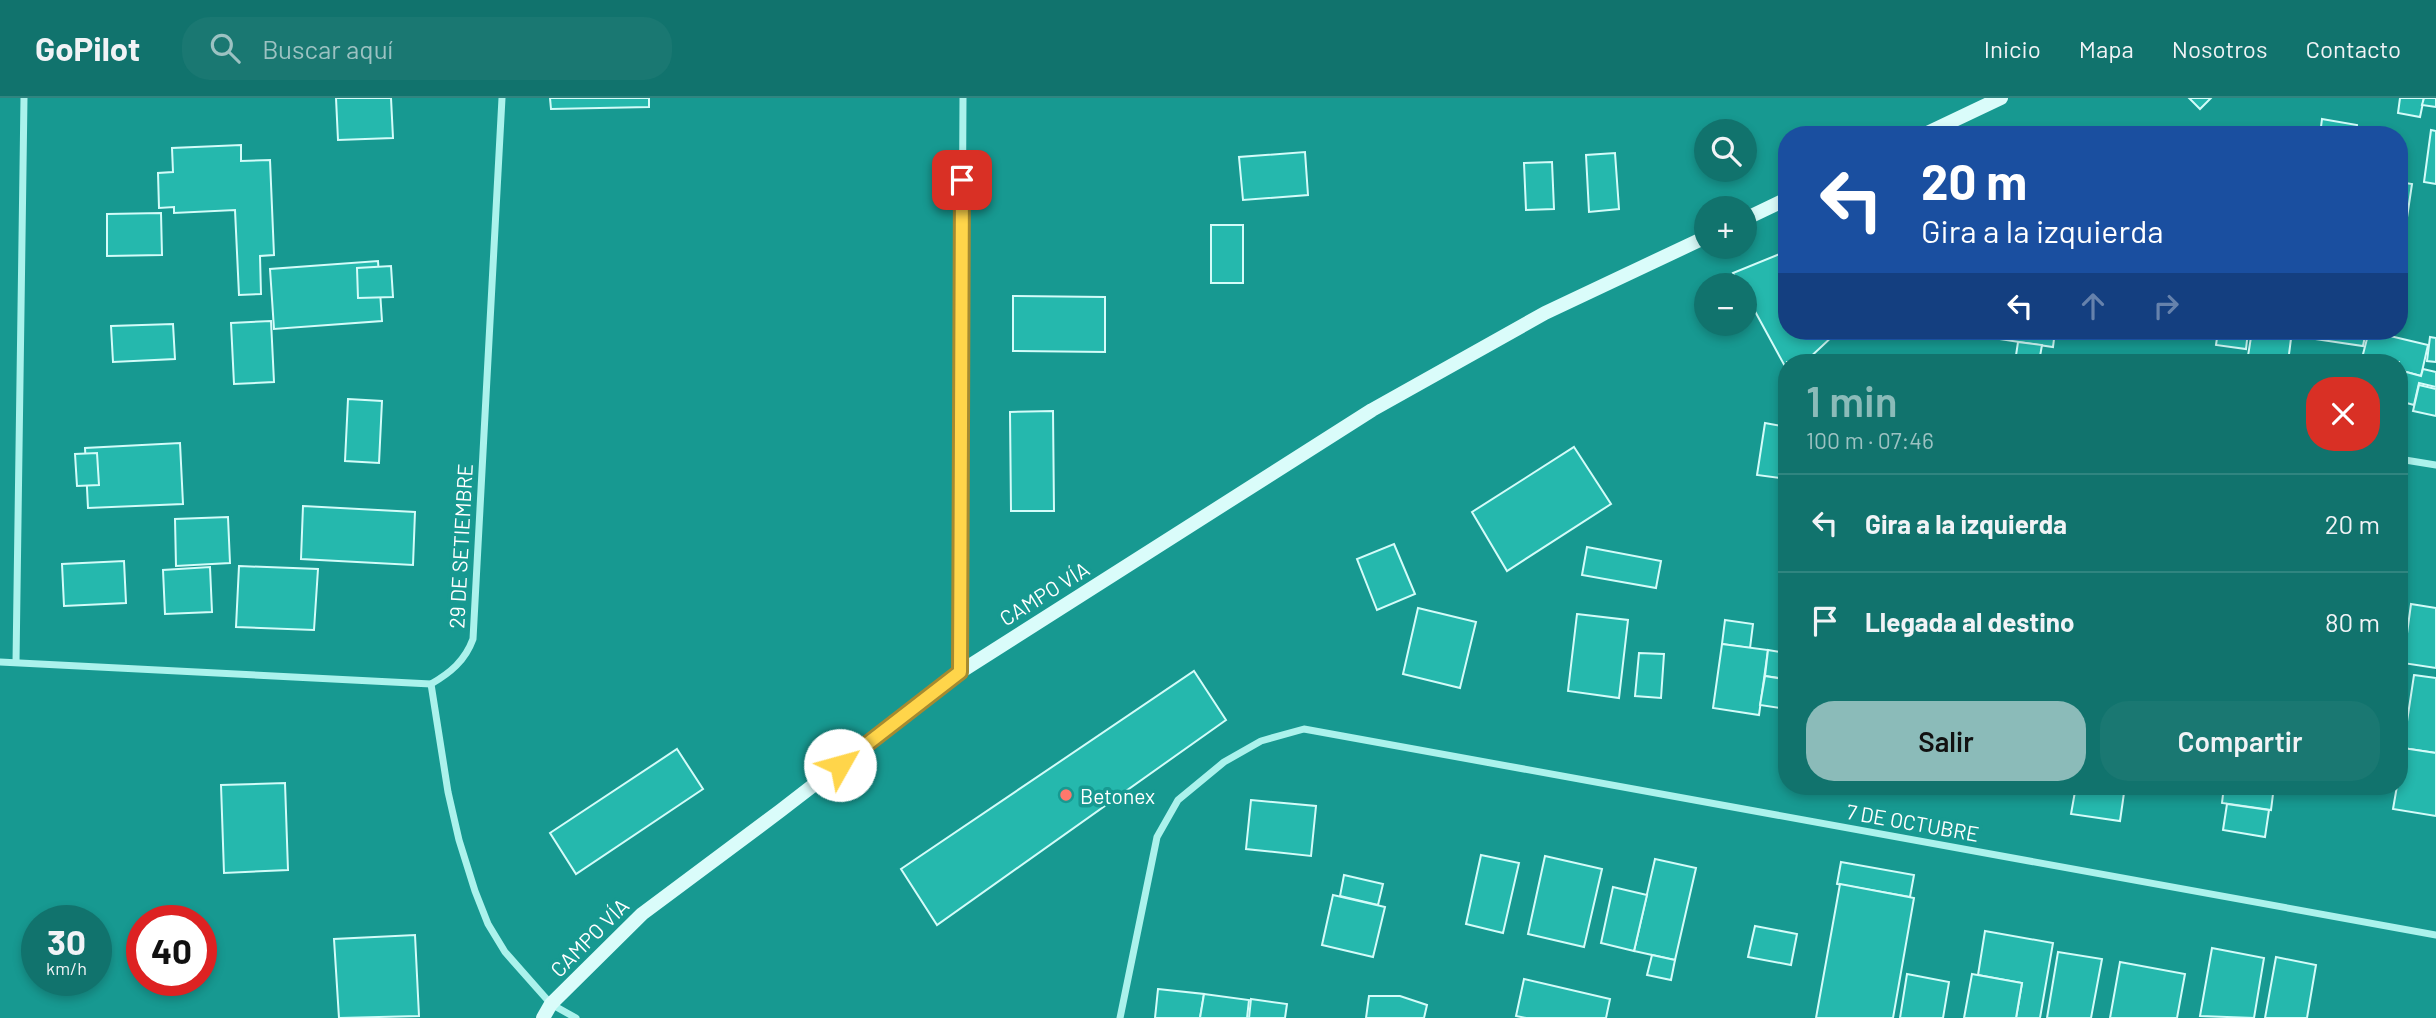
<!DOCTYPE html>
<html lang="es">
<head>
<meta charset="utf-8">
<style>
	body { margin:0; font-family:Barlow,sans-serif; background:#1a7872; color:#f1f3f6; height:100vh; display:flex; flex-direction:column; font-size:26px; white-space:nowrap }
	* { box-sizing:border-box; margin:0 }
	p { font-size:23px; color:#9cc2c2 }
	.icon { flex:none; width:38px; height:38px; fill:none; stroke:currentColor; stroke-width:2; stroke-linecap:round; stroke-linejoin:round }
	.map { position:relative; flex:1; overflow:hidden }
	.drawer { position:absolute; left:1778px; top:256px; width:630px; height:441px; display:flex; flex-direction:column; background:#11736d; border-radius:28px; box-shadow:0 4px 10px #0003 }
	.drawer>* { flex:none }
	.banner { position:absolute; left:1778px; top:28px; width:630px; height:214px; border-radius:28px; box-shadow:0 4px 10px #0003; background:#1a4fa0; color:#fff; overflow:hidden }
	.tools { position:absolute; left:1694px; top:21px; display:grid; gap:14px }
	.tools a { display:grid; place-items:center; width:63px; height:63px; border-radius:50%; background:#11736d; box-shadow:0 4px 10px #0003; font-size:35px }
	.speed { position:absolute; left:21px; top:807px; display:flex; gap:14px; font-size:35px; font-weight:700; text-align:center }
	.speed>* { display:grid; place-content:center; width:91px; height:91px; border-radius:50%; background:#11736d; box-shadow:0 4px 10px #0003; line-height:1 }
	.speed small { font-size:18px; font-weight:400 }
	.speed .limit { border:10px solid #d22; background:#fff; color:#111 }
	.pin { position:absolute; display:grid; place-items:center; width:60px; height:60px; color:#fff; margin:-30px; border-radius:14px; box-shadow:0 4px 10px #0006 }
	.me { position:absolute; width:77px; margin:-38px; rotate:52deg; stroke-linejoin:round; filter:drop-shadow(0 0 5px #0008) }
	.turn { display:flex; align-items:center; gap:24px; height:147px; padding:0 28px; font-size:32px }
	.turn .icon { width:91px; height:91px; stroke-width:2.5 }
	.turn b { display:block; font-size:49px; line-height:60px }
	.lanes { display:flex; align-items:center; height:66px; padding:0 28px; background:#0003; justify-content:center; gap:35px; direction:ltr }
	.lanes .off { opacity:.35 }
	.round { display:grid; place-items:center; flex:none; width:74px; height:74px; border-radius:28px; background:#1a7872 }
	.overview { display:flex; align-items:center; justify-content:space-between; height:119px; padding:0 28px }
	h1 { font-size:42px; font-weight:600; line-height:52px; color:#8bbbb9 }
	.primary-button { display:flex; gap:14px; margin-top:auto; padding:14px 28px }
	.primary-button a { flex:1; height:80px; border-radius:28px; background:#8bbbb9; color:#111; font-size:28px; font-weight:600; line-height:80px; text-align:center }
	.primary-button a+a { background:#1a7872; color:#f1f3f6 }
	ul { padding:0; list-style:none }
	li { display:flex; align-items:center; gap:21px; height:98px; padding:0 28px; border-top:2px solid #308580 }
	li div { flex:1 }
	li b { display:block; font-size:26px }
	li em { font-style:normal }
	header { display:flex; align-items:center; gap:42px; box-sizing:border-box; height:98px; padding:0 35px; background:#11736d; border-bottom:2px solid #308580 }
	header strong { font-size:33px }
	nav { display:flex; gap:38px; margin-inline-start:auto; font-size:24px }
	.search { width:490px; height:63px; background:#1a7872; display:flex; align-items:center; gap:18px; box-sizing:border-box; padding:0 24px; border-radius:28px; color:#9cc2c2; font-size:26px }
	.map>svg:first-child { display:block }
	.building { fill:#25b8ad; stroke:#d3fcf9; stroke-width:2 }
	.lines { fill:none; stroke-linecap:round; stroke-linejoin:round }
	.street { stroke:#abf2ec; stroke-width:7 }
	.secondary { stroke:#dafcfa; stroke-width:14 }
	.route-casing { stroke:#a68a30; stroke-width:18 }
	.route { stroke:#ffd54a; stroke-width:12 }
	.poi-dot { fill:#ff786c; stroke:#179991; stroke-width:2.5 }
	.labels { text-anchor:middle; dominant-baseline:central; stroke-width:7; stroke-linejoin:round; paint-order:stroke }
	.street-label { font-size:21px; fill:#fff; stroke:#179991 }
	.poi-label { font-size:21px; fill:#fff; stroke:#179991; text-anchor:start }
</style>
</head>
<body>
<header>
<strong>GoPilot</strong>
<div class="search"><svg class="icon" aria-label="search" viewBox="0 0 24 24"><circle cx="10" cy="10" r="6"/><path d="M15 15l6 6"/></svg>Buscar aquí</div>
<nav><a>Inicio</a><a>Mapa</a><a>Nosotros</a><a>Contacto</a></nav>
</header>
<div class="map">
<svg width="2436" height="920" viewBox="0 0 2436 920">
	<rect width="100%" height="100%" fill="#179991"/>
	<g class="building">
		<polygon points="336,0 391,0 393,40 338,42"/>
		<polygon points="550,0 649,0 649,9 551,11"/>
		<polygon points="2189,0 2211,0 2200,11"/>
		<polygon points="2400,0 2424,0 2420,19 2398,15"/>
		<polygon points="2424,0 2436,0 2436,9 2422,7"/>
		<polygon points="2322,21 2357,27 2356,37 2320,37"/>
		<polygon points="2431,32 2436,33 2436,86 2424,84"/>
		<polygon points="241,47 241,63 270,62 274,157 260,158 261,196 239,197 235,112 174,115 174,109 159,110 158,75 173,74 172,50"/>
		<polygon points="1305,54 1308,97 1243,102 1239,59"/>
		<polygon points="1615,55 1619,111 1589,114 1586,57"/>
		<polygon points="1552,64 1554,111 1526,112 1524,65"/>
		<polygon points="2399,84 2412,86 2399,173"/>
		<polygon points="161,115 162,157 107,158 107,116"/>
		<rect x="1211" y="127" width="32" height="58"/>
		<polygon points="1787,153 1787,233 1834,233 1835,236 1805,264 1787,264 1787,272 1745,195 1745,187 1740,187 1733,175"/>
		<polygon points="378,163 382,223 274,231 270,171"/>
		<polygon points="391,168 393,199 358,200 357,170"/>
		<polygon points="1013,198 1105,199 1105,254 1013,253"/>
		<polygon points="271,223 274,284 234,286 231,225"/>
		<polygon points="173,226 175,261 113,264 111,228"/>
		<polygon points="2000,233 2055,233 2053,249 1999,241"/>
		<polygon points="2218,233 2248,233 2246,251 2216,247"/>
		<polygon points="2252,233 2292,233 2288,264 2247,264"/>
		<polygon points="2301,233 2366,233 2363,248 2301,239"/>
		<polygon points="2369,233 2428,247 2421,278 2399,272 2399,264 2361,264"/>
		<polygon points="2430,239 2436,240 2436,264 2427,263"/>
		<polygon points="2018,244 2042,247 2039,264 2015,264"/>
		<polygon points="2423,271 2436,274 2436,289 2419,285 2414,307 2399,303 2399,272 2421,278"/>
		<polygon points="2419,287 2436,291 2436,318 2413,313"/>
		<polygon points="348,301 382,303 379,365 345,363"/>
		<polygon points="1053,313 1054,413 1011,413 1010,314"/>
		<polygon points="1765,325 1787,329 1787,381 1757,377"/>
		<polygon points="180,345 183,406 88,410 85,350"/>
		<polygon points="1574,349 1611,406 1507,473 1472,414"/>
		<polygon points="97,355 99,387 77,388 75,356"/>
		<polygon points="303,408 415,414 413,467 301,461"/>
		<polygon points="228,419 230,465 176,468 175,421"/>
		<polygon points="1394,446 1415,496 1377,512 1357,461"/>
		<polygon points="1587,449 1661,463 1656,490 1582,477"/>
		<polygon points="124,463 126,505 64,508 62,466"/>
		<polygon points="239,468 318,471 314,532 236,529"/>
		<polygon points="210,469 212,514 165,516 163,472"/>
		<polygon points="2411,506 2436,510 2436,570 2403,565"/>
		<polygon points="1418,510 1476,524 1460,590 1403,576"/>
		<polygon points="1577,516 1628,522 1619,600 1568,593"/>
		<polygon points="1725,522 1753,526 1750,550 1722,546"/>
		<polygon points="1722,546 1768,552 1759,617 1713,610"/>
		<polygon points="1768,552 1787,555 1784,581 1765,578"/>
		<polygon points="1639,555 1664,556 1661,600 1635,598"/>
		<polygon points="1194,573 1226,622 937,827 901,771"/>
		<polygon points="2414,577 2436,580 2436,655 2403,650"/>
		<polygon points="1765,578 1784,581 1780,610 1760,607"/>
		<polygon points="2403,650 2436,655 2436,718 2393,711 2397,688 2399,688"/>
		<polygon points="677,651 703,691 576,776 550,735"/>
		<polygon points="285,685 288,772 224,775 221,687"/>
		<polygon points="2076,688 2125,688 2120,723 2071,716"/>
		<polygon points="2224,688 2274,688 2271,712 2222,705"/>
		<polygon points="1251,702 1316,708 1311,758 1246,751"/>
		<polygon points="2227,706 2269,712 2265,739 2223,732"/>
		<polygon points="1481,757 1519,765 1503,835 1466,826"/>
		<polygon points="1545,758 1602,771 1584,849 1528,836"/>
		<polygon points="1655,761 1696,770 1675,862 1634,853"/>
		<polygon points="1841,764 1914,777 1910,799 1837,786"/>
		<polygon points="1344,777 1383,786 1378,807 1340,798"/>
		<polygon points="1840,786 1914,800 1893,920 1816,920"/>
		<polygon points="1613,789 1647,797 1634,853 1601,845"/>
		<polygon points="1333,797 1385,809 1373,859 1322,847"/>
		<polygon points="1755,828 1797,836 1791,867 1748,859"/>
		<polygon points="1985,833 2053,845 2040,920 2016,920 2022,885 1978,877"/>
		<polygon points="415,837 419,918 339,920 334,841"/>
		<polygon points="2212,850 2264,860 2254,920 2200,918"/>
		<polygon points="2058,854 2102,861 2091,920 2047,920"/>
		<polygon points="1652,857 1675,862 1671,882 1647,877"/>
		<polygon points="2276,859 2316,867 2307,920 2265,920"/>
		<polygon points="2120,864 2185,876 2177,920 2110,920"/>
		<polygon points="1907,876 1949,884 1943,920 1900,920"/>
		<polygon points="1972,876 2022,885 2016,920 1964,920"/>
		<polygon points="1524,881 1610,901 1606,920 1526,920 1516,918"/>
		<polygon points="1158,891 1204,896 1200,920 1155,920"/>
		<polygon points="1204,896 1249,902 1247,920 1200,920"/>
		<polygon points="1369,898 1400,898 1427,907 1424,920 1366,920"/>
		<polygon points="1251,901 1287,906 1285,920 1249,920"/>
	</g>
	<g class="lines">
		<g class="street">
			<path d="M 502,0 L 473,541 C 465,563 450,575 431,586 L 448,694 L 459,742 L 475,793 L 488,826 L 505,854 L 551,906 L 576,920"/>
			<polyline points="2399,361 2436,367"/>
			<polyline points="0,564 431,586"/>
			<polyline points="16,564 24,0"/>
			<polyline points="960,573 963,0"/>
			<polyline points="1120,920 1157,739 1178,702 1224,664 1261,643 1304,631 2436,837"/>
		</g>
		<g class="secondary">
			<polyline points="1923,37 2001,0"/>
			<polyline points="1745,121 1787,101"/>
			<polyline points="543,920 551,906 642,816 780,713 960,574 1372,312 1545,215 1706,139"/>
		</g>
	</g>
	<g class="lines">
		<defs>
			<polyline id="route" points="840,667 960,574 962,82"/>
		</defs>
		<use href="#route" class="route-casing"/>
		<use href="#route" class="route"/>
	</g>
	<circle class="poi-dot" cx="1066" cy="697" r="7"/>
	<g class="labels">
		<g class="street-label">
			<text transform="translate(460 448) rotate(-87)">29 DE SETIEMBRE</text>
			<text transform="translate(1044 495) rotate(-32)">CAMPO VÍA</text>
			<text transform="translate(1913 724) rotate(10)">7 DE OCTUBRE</text>
			<text transform="translate(589 839) rotate(-45)">CAMPO VÍA</text>
		</g>
		<g class="poi-label">
			<text x="1080" y="697">Betonex</text>
		</g>
	</g>
</svg>
<div class="tools">
<a><svg class="icon" aria-label="search" viewBox="0 0 24 24"><circle cx="10" cy="10" r="6"/><path d="M15 15l6 6"/></svg></a>
<a>+</a>
<a>−</a>
</div>
<div class="speed"><div>30<small>km/h</small></div><div class="limit">40</div></div>
<div class="pin" style="left:962px;top:82px;background:#d93025"><svg class="icon" aria-label="arrive" viewBox="0 0 24 24"><path d="M6 21V4h12l-3 4 3 4H6"/></svg></div>
<svg class="me" style="left:840px;top:667px" viewBox="-20 -20 40 40"><circle r="19" fill="#fff"/><path d="M0-13L10 11 0 6-10 11z" fill="#ffd54a"/></svg>
<div class="banner">
<div class="turn"><svg class="icon" aria-label="left" viewBox="0 0 24 24"><path d="M17 20v-9H6M10 6l-5 5 5 5"/></svg><div><b>20 m</b>Gira a la izquierda</div></div>
<div class="lanes"><svg class="icon" aria-label="left" viewBox="0 0 24 24"><path d="M17 20v-9H6M10 6l-5 5 5 5"/></svg><svg class="icon off" aria-label="ahead" viewBox="0 0 24 24"><path d="M12 20V5M6 11l6-6 6 6"/></svg><svg class="icon off" aria-label="right" viewBox="0 0 24 24"><path d="M7 20v-9h11M14 6l5 5-5 5"/></svg></div>
</div>
<section class="drawer">
<div class="overview"><div><h1>1 min</h1><p>100 m · 07:46</p></div><a class="round" style="background:#d93025;color:#fff"><svg class="icon" aria-label="close" viewBox="0 0 24 24"><path d="M6 6l12 12M18 6L6 18"/></svg></a></div>
<ul>
<li><svg class="icon" aria-label="left" viewBox="0 0 24 24"><path d="M17 20v-9H6M10 6l-5 5 5 5"/></svg><div><b>Gira a la izquierda</b></div><em>20 m</em></li>
<li><svg class="icon" aria-label="arrive" viewBox="0 0 24 24"><path d="M6 21V4h12l-3 4 3 4H6"/></svg><div><b>Llegada al destino</b></div><em>80 m</em></li>
</ul>
<div class="primary-button"><a>Salir</a><a>Compartir</a></div>
</section>
</div>
</body>
</html>
